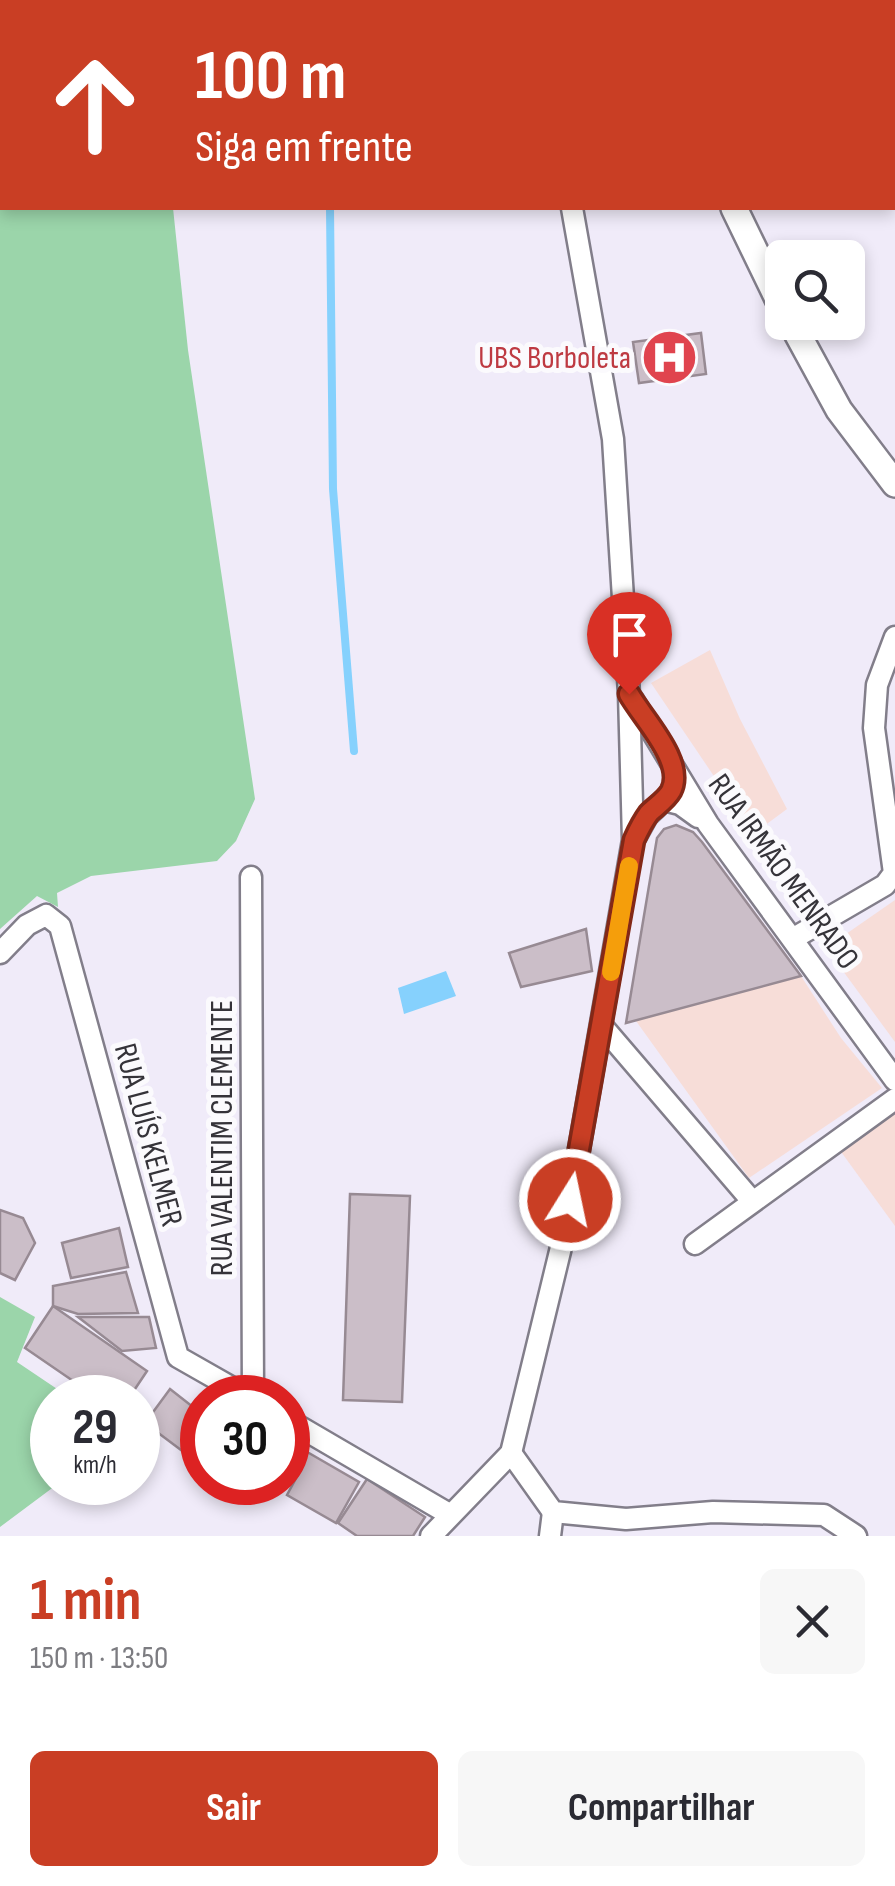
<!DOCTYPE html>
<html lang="pt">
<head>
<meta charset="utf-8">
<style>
	body { margin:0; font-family:"Sofia Sans Condensed",sans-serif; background:#f7f7f7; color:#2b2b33; height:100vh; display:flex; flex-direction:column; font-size:38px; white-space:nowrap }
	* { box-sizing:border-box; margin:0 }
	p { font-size:32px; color:#7c7c81 }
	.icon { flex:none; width:55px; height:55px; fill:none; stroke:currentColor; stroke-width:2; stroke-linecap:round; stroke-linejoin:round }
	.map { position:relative; height:1536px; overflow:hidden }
	.drawer { display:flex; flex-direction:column; background:#fff; flex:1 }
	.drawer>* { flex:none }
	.guide { position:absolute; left:0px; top:0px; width:895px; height:210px; box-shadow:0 5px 15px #0003; background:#c93e24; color:#fff; overflow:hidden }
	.controls { position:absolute; left:765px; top:240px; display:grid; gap:20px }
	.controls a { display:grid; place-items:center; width:100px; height:100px; border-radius:15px; background:#fff; box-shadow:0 5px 15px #0003; font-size:50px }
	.speed { position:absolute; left:30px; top:1375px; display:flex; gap:20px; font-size:50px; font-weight:700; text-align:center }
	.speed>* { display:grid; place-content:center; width:130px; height:130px; border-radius:50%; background:#fff; box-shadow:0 5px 15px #0003; line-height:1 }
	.speed small { font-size:25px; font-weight:400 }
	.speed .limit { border:15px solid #d22; background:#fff; color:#111 }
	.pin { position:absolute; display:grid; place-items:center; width:85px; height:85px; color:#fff; margin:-102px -42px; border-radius:50% 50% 50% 0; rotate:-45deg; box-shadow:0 0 10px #0007 }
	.pin .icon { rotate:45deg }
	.me { position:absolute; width:110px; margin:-55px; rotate:10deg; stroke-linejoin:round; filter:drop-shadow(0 0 8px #0008) }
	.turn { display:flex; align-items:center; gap:35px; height:210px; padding:0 30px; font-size:45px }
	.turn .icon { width:130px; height:130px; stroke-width:2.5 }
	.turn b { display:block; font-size:70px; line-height:85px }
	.round { display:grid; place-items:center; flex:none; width:105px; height:105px; border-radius:15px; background:#f7f7f7 }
	.summary { display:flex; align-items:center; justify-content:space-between; height:170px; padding:0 30px }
	h1 { font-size:60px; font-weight:700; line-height:75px; color:#c93e24 }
	.cta { display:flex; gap:20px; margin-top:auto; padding:20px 30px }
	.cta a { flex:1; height:115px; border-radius:15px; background:#c93e24; color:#fff; font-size:40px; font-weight:700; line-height:115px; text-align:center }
	.cta a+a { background:#f7f7f7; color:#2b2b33 }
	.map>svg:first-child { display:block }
	.commercial { fill:#f7ddd8 }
	.green { fill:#9bd5aa }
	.water { fill:#86d1fd }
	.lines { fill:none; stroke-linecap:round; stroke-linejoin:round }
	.stream { stroke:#86d1fd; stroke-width:8 }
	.building { fill:#cbbec8; stroke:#978a93; stroke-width:2.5 }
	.minor-casing { stroke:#827e8a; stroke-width:25 }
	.tertiary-casing { stroke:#827e8a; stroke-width:30 }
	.minor { stroke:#fff; stroke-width:20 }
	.tertiary { stroke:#fff; stroke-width:25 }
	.route-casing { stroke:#832817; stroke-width:25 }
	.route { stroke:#c93e24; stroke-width:18 }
	.slow { stroke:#f59e0b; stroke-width:18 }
	.labels { text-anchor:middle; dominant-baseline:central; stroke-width:10; stroke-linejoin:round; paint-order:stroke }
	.health-label { font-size:32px; fill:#be3a42; stroke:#fbfafd; text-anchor:end }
	.street-label { font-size:32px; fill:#353339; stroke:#fbfafd }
</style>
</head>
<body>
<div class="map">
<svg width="895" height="1536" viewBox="0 0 895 1536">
	<rect width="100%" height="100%" fill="#f0ebf9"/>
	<g class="commercial">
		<polygon points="710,650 740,719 787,809 753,834 651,683"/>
		<polygon points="895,900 895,1042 832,956 836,941"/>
		<polygon points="801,976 841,1038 882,1088 749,1178 636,1021"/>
		<polygon points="895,1114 895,1226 839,1149"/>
	</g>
	<g class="green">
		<polygon points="0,0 113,0 2,2 2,208 173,208 188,350 255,799 236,841 217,861 91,876 57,893 58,907 37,896 0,929"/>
		<polygon points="0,1297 35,1317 17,1362 69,1397 52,1398 52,1482 59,1483 0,1527"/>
	</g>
	<polygon class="water" points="446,971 456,996 404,1014 398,988"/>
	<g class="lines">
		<g class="stream">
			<polyline points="310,0 310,2"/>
			<polyline points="330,208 333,489 354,751"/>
		</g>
	</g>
	<g class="building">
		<polygon points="701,333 706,374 639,383 633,342"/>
		<polygon points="676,825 693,832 702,842 801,976 626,1023 657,838 664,829"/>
		<polygon points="586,929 592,971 521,987 509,953"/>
		<polygon points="350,1194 410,1196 402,1402 343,1400"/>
		<polygon points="0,1210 23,1218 35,1243 15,1280 0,1273"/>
		<polygon points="119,1228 128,1267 71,1278 62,1243"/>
		<polygon points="126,1272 138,1313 78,1314 53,1306 53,1286"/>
		<polygon points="53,1306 147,1371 129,1398 98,1398 25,1348"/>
		<polygon points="78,1317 149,1317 156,1348 122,1351"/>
		<polygon points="170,1389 202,1414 202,1447 193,1459 145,1423"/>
		<polygon points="302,1449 359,1482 336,1523 287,1495 301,1469 294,1465"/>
		<polygon points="367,1479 425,1517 413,1536 357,1536 338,1523"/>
	</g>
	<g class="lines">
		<defs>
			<g id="minor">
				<polyline points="502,0 503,2"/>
				<polyline points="633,700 708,824 895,1080"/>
				<polyline points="636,836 647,816 664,800 680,804 698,817"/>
				<polyline points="251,877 253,1398"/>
				<polyline points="794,938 885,885 894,873 874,728 877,685 895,637"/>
				<polyline points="0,953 27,925 46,915 60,926 178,1357 250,1398"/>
				<polyline points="602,1026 752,1201"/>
				<polyline points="695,1244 895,1099"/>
				<polyline points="288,1420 449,1514"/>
				<polyline points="511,1453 553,1512 626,1519 713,1512 824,1515 856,1536"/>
				<polyline points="431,1536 511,1453 564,1235 633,840 629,694 613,439 572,208"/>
				<polyline points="550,1536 553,1512"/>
			</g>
			<g id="tertiary">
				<polyline points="629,0 630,2"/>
				<polyline points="734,208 782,307"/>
				<polyline points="791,322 839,410 895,484"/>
			</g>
		</defs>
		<use href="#minor" class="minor-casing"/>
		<use href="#tertiary" class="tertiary-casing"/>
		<use href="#minor" class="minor"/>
		<use href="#tertiary" class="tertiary"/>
	</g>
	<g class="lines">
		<defs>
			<path id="route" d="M 570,1200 L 634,840 C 638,831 643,821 649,813 C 656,806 666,800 671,791 C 686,762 643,719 629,694"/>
		</defs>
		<use href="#route" class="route-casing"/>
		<use href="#route" class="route"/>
		<polyline class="slow" points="611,972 629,866"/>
	</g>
	<defs>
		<symbol id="hospital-disc" viewBox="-11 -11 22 22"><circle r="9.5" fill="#e0444e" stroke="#fbfafd"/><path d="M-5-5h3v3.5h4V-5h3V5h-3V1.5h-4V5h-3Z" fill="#fff"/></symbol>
	</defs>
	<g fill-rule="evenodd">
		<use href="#hospital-disc" x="638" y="326" width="63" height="63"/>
	</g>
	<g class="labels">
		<g class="health-label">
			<text x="631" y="358">UBS Borboleta</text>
		</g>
		<g class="street-label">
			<text transform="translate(783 872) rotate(54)">RUA IRMÃO MENRADO</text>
			<text transform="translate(148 1135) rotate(75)">RUA LUÍS KELMER</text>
			<text transform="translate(222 1138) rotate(-90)">RUA VALENTIM CLEMENTE</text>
		</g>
	</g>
</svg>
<div class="controls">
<a><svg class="icon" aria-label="search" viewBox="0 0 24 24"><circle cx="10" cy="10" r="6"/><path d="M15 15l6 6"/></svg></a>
</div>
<div class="speed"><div>29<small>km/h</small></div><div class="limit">30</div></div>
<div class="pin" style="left:629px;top:694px;background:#d93025"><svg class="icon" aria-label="arrive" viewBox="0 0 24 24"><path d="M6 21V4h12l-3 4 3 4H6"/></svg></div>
<svg class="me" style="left:570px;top:1200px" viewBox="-20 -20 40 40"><circle r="17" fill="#c93e24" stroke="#fff" stroke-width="3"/><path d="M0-11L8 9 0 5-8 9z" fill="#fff"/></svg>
<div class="guide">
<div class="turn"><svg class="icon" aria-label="ahead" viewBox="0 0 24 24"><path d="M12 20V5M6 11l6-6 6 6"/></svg><div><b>100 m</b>Siga em frente</div></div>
</div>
</div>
<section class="drawer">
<div class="summary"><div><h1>1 min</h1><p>150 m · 13:50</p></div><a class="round"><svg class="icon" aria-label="close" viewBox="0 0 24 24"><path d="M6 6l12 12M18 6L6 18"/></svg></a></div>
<div class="cta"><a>Sair</a><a>Compartilhar</a></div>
</section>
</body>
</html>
